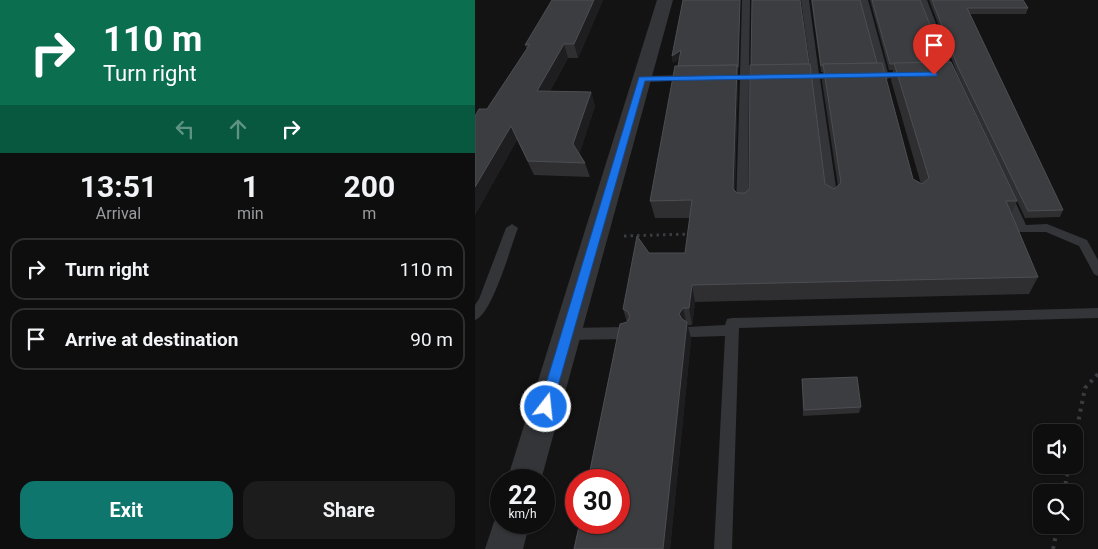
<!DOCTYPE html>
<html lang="en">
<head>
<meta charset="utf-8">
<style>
	body { margin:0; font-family:Roboto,sans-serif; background:#1c1c1d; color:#f1f3f6; height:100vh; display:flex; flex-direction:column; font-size:19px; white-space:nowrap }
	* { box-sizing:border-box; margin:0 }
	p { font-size:16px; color:#9b9c9e }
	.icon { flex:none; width:28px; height:28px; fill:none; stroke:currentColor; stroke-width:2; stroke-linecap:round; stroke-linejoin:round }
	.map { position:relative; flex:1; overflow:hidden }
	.details { display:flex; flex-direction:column; background:#0e0e0f; width:475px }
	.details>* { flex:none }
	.guide { background:#0b6e4f; color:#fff; overflow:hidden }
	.fabs { position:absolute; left:558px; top:424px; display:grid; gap:10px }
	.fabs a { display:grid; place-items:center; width:50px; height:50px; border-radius:10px; background:#0e0e0f; box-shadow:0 1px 4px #0004,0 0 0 1px #2e2e2f; font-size:25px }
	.speed { position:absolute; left:15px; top:469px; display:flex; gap:10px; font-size:25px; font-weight:700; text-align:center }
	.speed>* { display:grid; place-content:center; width:65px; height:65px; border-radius:50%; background:#0e0e0f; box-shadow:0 1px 4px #0004,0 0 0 1px #2e2e2f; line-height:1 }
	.speed small { font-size:12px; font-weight:400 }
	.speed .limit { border:8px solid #d22; background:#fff; color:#111 }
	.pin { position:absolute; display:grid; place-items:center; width:42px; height:42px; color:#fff; margin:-51px -21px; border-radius:50% 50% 50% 0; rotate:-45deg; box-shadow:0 0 5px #0007 }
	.pin .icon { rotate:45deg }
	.me { position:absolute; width:55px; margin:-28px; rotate:16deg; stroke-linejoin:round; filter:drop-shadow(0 0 4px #0008) }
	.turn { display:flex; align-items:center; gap:18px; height:105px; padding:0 20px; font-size:22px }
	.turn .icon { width:65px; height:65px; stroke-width:2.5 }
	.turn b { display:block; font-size:35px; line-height:42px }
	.lanes { display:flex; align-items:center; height:48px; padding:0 20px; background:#0003; justify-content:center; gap:25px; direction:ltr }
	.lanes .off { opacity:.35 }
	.eta { display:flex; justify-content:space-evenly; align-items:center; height:85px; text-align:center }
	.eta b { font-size:30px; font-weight:700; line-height:35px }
	.primary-button { display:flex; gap:10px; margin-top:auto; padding:10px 20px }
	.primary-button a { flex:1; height:58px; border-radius:15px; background:#0f766e; color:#fff; font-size:20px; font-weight:700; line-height:58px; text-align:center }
	.primary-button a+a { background:#1c1c1d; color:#f1f3f6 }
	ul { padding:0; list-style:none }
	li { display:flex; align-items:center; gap:15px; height:62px; margin:0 10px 8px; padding:0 10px; border:2px solid #2e2e2f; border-radius:15px }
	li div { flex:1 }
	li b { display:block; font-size:19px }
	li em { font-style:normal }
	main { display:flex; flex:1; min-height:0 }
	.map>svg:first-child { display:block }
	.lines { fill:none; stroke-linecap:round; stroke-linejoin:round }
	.path-far1 { stroke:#3b3c40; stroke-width:3; stroke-dasharray:2.5 4; stroke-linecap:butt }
	.path { stroke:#3b3c40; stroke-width:4; stroke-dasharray:3 5; stroke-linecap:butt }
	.lane { fill:#343539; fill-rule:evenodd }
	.street { fill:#343539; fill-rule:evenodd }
	.wall { fill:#2f2f32 }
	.shaded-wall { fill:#1e1e20 }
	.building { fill:#3c3d40; stroke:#4c4e52 }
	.route { fill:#1a73e8; stroke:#114b97 }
</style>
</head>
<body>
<main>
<section class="details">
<div class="guide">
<div class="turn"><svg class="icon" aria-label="right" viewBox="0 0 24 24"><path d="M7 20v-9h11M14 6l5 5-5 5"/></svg><div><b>110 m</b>Turn right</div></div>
<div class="lanes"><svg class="icon off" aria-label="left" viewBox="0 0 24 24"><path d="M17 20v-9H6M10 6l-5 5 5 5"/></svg><svg class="icon off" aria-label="ahead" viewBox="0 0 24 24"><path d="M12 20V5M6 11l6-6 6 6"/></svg><svg class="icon" aria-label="right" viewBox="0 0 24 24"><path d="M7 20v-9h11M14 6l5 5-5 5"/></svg></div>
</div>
<div class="eta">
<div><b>13:51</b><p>Arrival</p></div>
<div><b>1</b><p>min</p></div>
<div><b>200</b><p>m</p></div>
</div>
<ul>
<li><svg class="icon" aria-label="right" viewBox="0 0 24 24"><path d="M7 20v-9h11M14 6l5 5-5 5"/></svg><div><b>Turn right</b></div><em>110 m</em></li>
<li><svg class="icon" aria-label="arrive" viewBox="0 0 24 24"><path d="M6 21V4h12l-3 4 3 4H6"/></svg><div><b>Arrive at destination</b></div><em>90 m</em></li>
</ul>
<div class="primary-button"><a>Exit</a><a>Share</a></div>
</section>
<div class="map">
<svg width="623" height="549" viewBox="0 0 623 549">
	<rect width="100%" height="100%" fill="#131314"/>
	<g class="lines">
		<polyline class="path-far1" points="149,236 215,234"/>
		<g class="path">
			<polyline points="599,443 610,388 623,374"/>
			<polyline points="589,492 594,465"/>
			<polyline points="578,549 583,525"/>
		</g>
		<g class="lane">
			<polygon points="267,0 275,0 274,75 292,74 296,77 292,80 274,80 273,206 267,210 261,206 265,80 247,81 243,78 247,75 265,75"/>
			<polygon points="326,0 334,0 344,74 365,73 369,76 365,79 345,79 363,201 357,205 351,201 336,79 320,80 316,77 320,74 336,74"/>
			<path d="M 385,0 L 393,0 L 413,73 L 435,72 L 438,73 L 438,77 L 414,78 L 410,81 C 405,79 394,80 391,76 L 395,73 L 404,73 Z"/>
			<polygon points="444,0 452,0 481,77 480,79 473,77"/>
			<polygon points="215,75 218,76 218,80 167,82 163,79 167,76"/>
			<polygon points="531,191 537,195 551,225 572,224 612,240 623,260 623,276 619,274 604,246 571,232 543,232 525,195"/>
			<path d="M 37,224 L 43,228 C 36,246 17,315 0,320 L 0,305 L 4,299 L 31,228 Z"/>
			<polygon points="623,308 623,318 264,328 257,549 239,549 250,336 217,337 212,335 210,331 212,327 250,325 252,319 257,318"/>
			<polygon points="152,327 157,329 159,333 157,337 152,339 92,340 87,338 85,334 87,330 92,328"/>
		</g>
		<g class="street">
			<polygon points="182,0 198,0 66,480 32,480"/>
			<polygon points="26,508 26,522 55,522 48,549 10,549 19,522"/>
		</g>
	</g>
	<g class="wall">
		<polygon points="128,0 103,58 93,58 75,91 116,92 120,106 104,154 110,163 115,177 59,175 42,140 0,215 0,116 12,109 52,49 50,45"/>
		<polygon points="208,0 265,0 260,191 262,193 270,193 350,184 359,189 363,186 347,81 348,72 346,72 336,0 385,0 402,63 438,179 446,184 416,80 418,70 414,70 395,0 445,0 470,62 542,201 536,214 563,277 554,294 220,302 217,325 213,325 216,339 195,549 99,549 152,322 148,309 174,253 210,253 215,218 180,218 175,201 205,58 198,63 197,56"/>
		<polygon points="454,0 548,0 553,8 551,14 495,14 588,210 585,217 550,218 482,73"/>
		<polygon points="327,379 386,407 384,413 328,416"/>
	</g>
	<g class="shaded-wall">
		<polygon points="119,0 128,0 103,58 99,44"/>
		<polygon points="89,44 93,58 67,105 62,91"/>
		<polygon points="206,50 207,57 198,63 197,56"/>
		<polygon points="262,65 263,82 259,206 258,189"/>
		<polygon points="116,92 120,106 103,159 98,144"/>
		<polygon points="36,126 42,140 0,215 0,187"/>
		<polygon points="217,285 220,302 217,325 214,308"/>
		<polygon points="208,308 212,325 208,330 204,314"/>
		<polygon points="212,322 216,339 195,549 188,549"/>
	</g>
	<g class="building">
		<polygon points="77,0 119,0 99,44 89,44 62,91 116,92 98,144 110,163 53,161 36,126 0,187 0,116 4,109 12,109 55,44 50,45"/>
		<polygon points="208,0 265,0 263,67 262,67 262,65 203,66 206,50 197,56"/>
		<polygon points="277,0 325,0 334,64 276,65"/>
		<polygon points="337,0 385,0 402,63 348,64 348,65 346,66"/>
		<polygon points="397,0 445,0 470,62 415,64"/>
		<polygon points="457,0 548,0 553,8 492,8 588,210 553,211 483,67"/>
		<polygon points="476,62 542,201 531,201 563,277 217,285 214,308 208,308 204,314 207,319 212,322 188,549 99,549 105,522 144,522 144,480 113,480 145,324 152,322 155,317 153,312 148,309 162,236 174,253 210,253 217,200 175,201 200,66 262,65 258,189 262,193 270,193 274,189 275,65 335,64 350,184 359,189 366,183 348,64 407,63 438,179 447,184 454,178 419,63"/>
		<polygon points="382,377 386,407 329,410 327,379"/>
	</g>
	<polygon class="route" points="459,72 462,73 462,76 170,81 77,407 75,412 71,413 66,412 64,407 164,77"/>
</svg>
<div class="fabs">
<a><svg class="icon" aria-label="sound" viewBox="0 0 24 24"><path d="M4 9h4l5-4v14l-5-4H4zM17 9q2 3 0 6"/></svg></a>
<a><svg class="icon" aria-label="search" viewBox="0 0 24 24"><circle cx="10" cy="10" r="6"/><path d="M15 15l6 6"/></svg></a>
</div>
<div class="speed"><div>22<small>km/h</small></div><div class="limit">30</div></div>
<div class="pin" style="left:459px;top:75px;background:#d93025"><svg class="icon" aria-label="arrive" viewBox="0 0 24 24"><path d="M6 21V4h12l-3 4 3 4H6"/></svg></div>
<svg class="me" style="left:71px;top:407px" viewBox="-20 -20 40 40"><circle r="17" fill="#1a73e8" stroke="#fff" stroke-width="3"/><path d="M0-11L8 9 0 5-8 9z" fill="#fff"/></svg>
</div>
</main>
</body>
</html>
